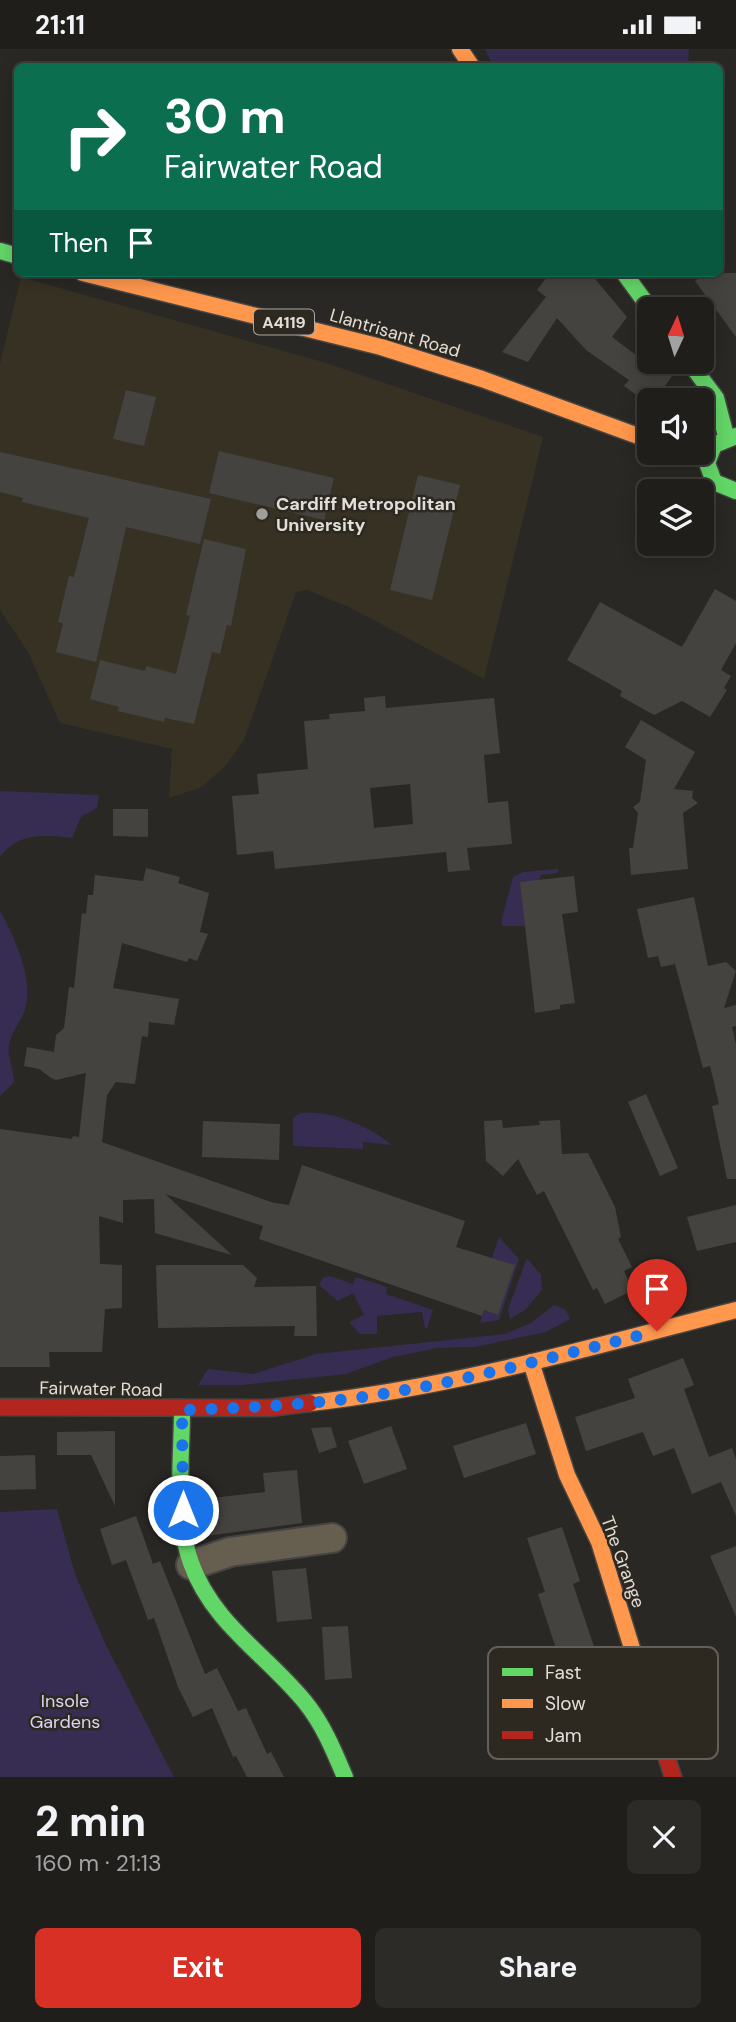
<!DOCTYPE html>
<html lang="en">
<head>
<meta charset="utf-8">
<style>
	body { margin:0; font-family:"DM Sans",sans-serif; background:#2d2b28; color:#f1f3f6; height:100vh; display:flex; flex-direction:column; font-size:26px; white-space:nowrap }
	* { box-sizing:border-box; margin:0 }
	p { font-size:23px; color:#a2a2a3 }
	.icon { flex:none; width:38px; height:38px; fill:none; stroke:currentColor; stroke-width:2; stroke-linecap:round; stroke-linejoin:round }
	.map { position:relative; height:1728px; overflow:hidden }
	.side { display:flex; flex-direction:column; background:#201e1b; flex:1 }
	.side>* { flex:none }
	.banner { position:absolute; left:14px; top:14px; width:709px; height:214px; border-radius:10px; box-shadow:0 4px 18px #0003,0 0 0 2px #3d3c3a; background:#0b6e4f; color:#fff; overflow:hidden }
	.needle { width:46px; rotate:4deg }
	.fabs { position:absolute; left:637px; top:248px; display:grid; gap:14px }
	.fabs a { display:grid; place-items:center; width:77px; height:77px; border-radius:10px; background:#201e1b; box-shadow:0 4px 18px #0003,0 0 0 2px #3d3c3a; font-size:35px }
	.pin { position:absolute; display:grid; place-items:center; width:60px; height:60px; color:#fff; margin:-72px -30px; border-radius:50% 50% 50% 0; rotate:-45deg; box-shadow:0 0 7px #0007 }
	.pin .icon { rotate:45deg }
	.me { position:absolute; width:77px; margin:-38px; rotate:0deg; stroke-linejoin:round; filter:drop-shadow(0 0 5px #0008) }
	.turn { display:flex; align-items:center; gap:24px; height:147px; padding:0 35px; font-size:32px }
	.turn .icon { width:91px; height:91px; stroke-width:2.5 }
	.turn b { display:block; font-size:49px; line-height:60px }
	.then { display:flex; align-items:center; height:66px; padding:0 35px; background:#0003; gap:14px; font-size:26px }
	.round { display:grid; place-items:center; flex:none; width:74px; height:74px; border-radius:10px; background:#2d2b28 }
	.headline { display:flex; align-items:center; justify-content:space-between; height:119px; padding:0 35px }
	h1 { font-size:42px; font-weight:700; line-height:52px }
	.button { display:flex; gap:14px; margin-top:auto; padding:14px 35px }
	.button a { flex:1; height:80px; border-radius:10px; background:#d93025; color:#fff; font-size:28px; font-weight:700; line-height:80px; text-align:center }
	.button a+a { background:#2d2b28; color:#f1f3f6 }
	.status { display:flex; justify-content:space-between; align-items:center; height:49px; padding:0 35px; background:#201e1b; direction:ltr }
	.status svg { height:19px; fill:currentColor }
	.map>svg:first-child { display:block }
	.built { fill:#373124 }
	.green { fill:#372c51 }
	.building { fill:#454340; fill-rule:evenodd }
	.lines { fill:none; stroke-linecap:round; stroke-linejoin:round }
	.street-casing { stroke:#464542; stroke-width:32 }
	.fast-casing { stroke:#464542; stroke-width:19 }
	.slow-casing { stroke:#464542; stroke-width:19 }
	.jam-casing { stroke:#464542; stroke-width:19 }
	.street { stroke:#665f50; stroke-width:28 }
	.fast { stroke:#63d668; stroke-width:16 }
	.slow { stroke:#ff974d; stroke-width:16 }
	.jam { stroke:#b3261e; stroke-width:16 }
	.route { stroke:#1a73e8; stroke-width:12; stroke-dasharray:0 21.6 }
	.poi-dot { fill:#a19e9a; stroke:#2d2921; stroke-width:2.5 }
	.labels { text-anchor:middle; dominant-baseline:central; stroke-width:5; stroke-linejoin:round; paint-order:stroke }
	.shield { fill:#2d2921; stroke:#aba8a2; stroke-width:2 }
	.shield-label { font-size:16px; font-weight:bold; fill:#e1ded9 }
	.street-label { font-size:18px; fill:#e1ded9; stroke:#2d2921 }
	.poi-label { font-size:18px; font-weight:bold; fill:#e1ded9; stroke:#2d2921; text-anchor:start }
	.park-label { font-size:18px; fill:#dbd4f8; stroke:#2d2921 }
	.key { fill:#2d2921; stroke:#635f58; stroke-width:2 }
	.key-label { font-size:19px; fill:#e1ded9 }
</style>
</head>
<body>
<div class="status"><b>21:11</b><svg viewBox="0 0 49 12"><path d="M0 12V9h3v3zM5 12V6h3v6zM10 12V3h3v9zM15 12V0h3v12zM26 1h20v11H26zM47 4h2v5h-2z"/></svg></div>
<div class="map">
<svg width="736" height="1728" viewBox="0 0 736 1728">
	<rect width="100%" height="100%" fill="#2a2824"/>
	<polygon class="built" points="21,228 323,313 543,388 484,630 351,559 307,541 296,543 244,691 226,716 202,738 169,749 172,700 60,674 28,603 0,561 0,315"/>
	<g class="green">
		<polygon points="485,0 689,0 688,17 494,18"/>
		<path d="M 0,742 L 99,746 L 97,759 L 81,768 L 72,789 C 43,786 19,783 0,808 Z"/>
		<polygon points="558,820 558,824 541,826 525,877 503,877 501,873 513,828 523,823"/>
		<path d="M 0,862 C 15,889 34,929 25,961 C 21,973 11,983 9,996 C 7,1009 14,1020 14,1033 L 0,1047 Z"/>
		<path d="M 300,1064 C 329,1060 370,1077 392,1096 L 363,1093 L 363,1100 L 293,1097 L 293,1069 Z"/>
		<polygon points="499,1188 519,1210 499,1271 480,1274 484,1261 498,1266 514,1216 492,1209"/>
		<polygon points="527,1209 541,1226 542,1241 525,1261 510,1270 508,1260"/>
		<polygon points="330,1227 353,1235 356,1228 387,1238 386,1245 433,1261 427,1279 425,1280 422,1263 377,1267 377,1285 360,1285 349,1273 364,1266 353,1244 338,1252 319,1236 323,1229"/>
		<polygon points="554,1256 566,1261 570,1270 546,1283 475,1298 437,1299 393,1308 346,1325 243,1336 198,1336 208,1320 253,1325 316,1305 505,1285 531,1274"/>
		<polygon points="57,1460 75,1525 105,1594 174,1728 0,1728 0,1463"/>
	</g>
	<g class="building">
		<polygon points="550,224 590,224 627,268 612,288 644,312 648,305 649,313 659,313 672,327 654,352 649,352 649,355 624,337 629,331 586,301 557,269 528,313 502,303 546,248 537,241"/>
		<polygon points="706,224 736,224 736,288 695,232"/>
		<polygon points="126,341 156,348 144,397 113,390"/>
		<polygon points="219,402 334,429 324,471 209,444"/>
		<polygon points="0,403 211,450 200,495 126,478 96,613 56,603 63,574 58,573 69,527 74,528 89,469 22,453 23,449 0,443"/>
		<polygon points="418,426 460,436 432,551 390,541"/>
		<polygon points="204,490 246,500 231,577 227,576 220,605 212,603 194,675 165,669 164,673 118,662 119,658 90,650 100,611 145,622 146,617 176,625 190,567 186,566"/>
		<polygon points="715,540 736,552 736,594 721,621 731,627 724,639 727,641 710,668 682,652 654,666 620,647 622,642 567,611 600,553 682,598"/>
		<path d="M 385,647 L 386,659 L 494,649 L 500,704 L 484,706 L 488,754 L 508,752 L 512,795 L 467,799 L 470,821 L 448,823 L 446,803 L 275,820 L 273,802 L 237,806 L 232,747 L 259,745 L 257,725 L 308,720 L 304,672 L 330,670 L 329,665 L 365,662 L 364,649 ZM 410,735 L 413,775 L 374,779 L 370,739 Z"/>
		<polygon points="641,671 695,703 674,740 693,742 692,749 698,754 683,764 688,820 631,826 629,799 633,799 638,764 633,758 640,753 646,711 625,698"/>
		<polygon points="113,760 148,760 148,788 113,787"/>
		<polygon points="146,819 180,828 178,834 209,844 200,883 208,885 197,912 189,909 187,913 122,894 113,939 179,950 174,976 149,973 148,988 142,987 135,1035 116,1033 107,1046 102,1093 274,1154 289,1156 302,1116 465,1172 456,1198 515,1216 498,1266 484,1261 482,1267 259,1190 263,1177 165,1145 232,1206 155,1184 154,1150 123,1151 123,1174 99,1167 100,1215 122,1216 122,1259 105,1260 102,1303 49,1303 50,1318 0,1318 0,1080 72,1090 73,1087 79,1088 86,1024 56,1031 51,1029 39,1020 24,1017 27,998 54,1003 56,986 64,979 69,938 74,939 82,864 86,865 88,846 93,846 95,826 143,832"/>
		<polygon points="574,827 578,863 562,865 575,954 560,956 560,960 535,964 520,833"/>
		<polygon points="694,848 708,917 726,913 736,922 724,959 736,956 736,977 732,978 736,995 736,1130 727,1130 712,1057 719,1055 710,1017 703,1019 675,915 661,918 658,907 648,909 637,860"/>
		<polygon points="646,1045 678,1119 660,1127 628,1053"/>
		<polygon points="502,1071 503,1079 540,1076 539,1072 560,1071 562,1105 588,1104 615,1158 621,1188 618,1190 632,1218 624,1222 633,1241 605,1255 597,1239 593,1241 544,1142 537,1146 518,1110 503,1127 486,1112 484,1072"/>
		<polygon points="203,1072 280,1075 279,1111 202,1108"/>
		<polygon points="736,1156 736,1193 697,1202 687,1168"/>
		<polygon points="156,1216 243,1216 257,1229 254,1238 316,1237 317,1287 294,1287 295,1277 158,1279"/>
		<polygon points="683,1309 694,1336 684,1340 709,1408 732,1399 736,1410 736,1467 721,1433 692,1445 674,1399 653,1407 643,1383 586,1402 575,1368 635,1349 628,1330"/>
		<polygon points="526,1374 536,1405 464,1429 453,1397"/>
		<polygon points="391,1377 407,1420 364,1435 348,1392"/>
		<polygon points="331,1378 337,1398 319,1404 311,1379"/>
		<polygon points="115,1382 115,1457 91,1406 57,1406 57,1383"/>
		<polygon points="35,1406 36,1440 0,1441 0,1407"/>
		<polygon points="297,1421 302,1474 206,1487 203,1450 265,1443 263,1424"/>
		<polygon points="136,1467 153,1515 160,1512 205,1625 217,1619 238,1662 246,1659 267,1705 271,1703 284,1728 247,1728 236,1707 233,1708 212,1659 193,1668 178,1638 154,1569 148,1571 126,1511 112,1516 100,1480"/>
		<polygon points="562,1478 580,1532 573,1535 626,1693 591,1705 538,1545 545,1543 527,1489"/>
		<polygon points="736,1497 736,1568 710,1507"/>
		<polygon points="306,1519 312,1570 277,1573 272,1522"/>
		<polygon points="348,1577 352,1629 325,1631 322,1578"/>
	</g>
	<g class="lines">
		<defs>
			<polyline id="street" points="191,1516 230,1503 332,1489"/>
			<g id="fast">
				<polyline points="0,202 18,207"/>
				<polyline points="624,224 651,261"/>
				<polyline points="689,313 716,349 726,387"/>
				<polyline points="736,387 714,396 707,414 714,433 736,442"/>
				<path d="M 182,1361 C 182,1411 174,1466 191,1514 C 213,1575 266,1605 305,1653 C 323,1675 334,1702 345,1728"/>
			</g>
			<g id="slow">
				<polyline points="460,0 472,18"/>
				<polyline points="83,224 381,298 482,330 649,391"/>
				<polyline points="531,1313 567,1426 599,1493 645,1641"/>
				<path d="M 310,1354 C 454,1338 596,1297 736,1261"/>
			</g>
			<g id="jam">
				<polyline points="0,1358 270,1359 310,1354"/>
				<polyline points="645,1641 673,1728"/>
			</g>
		</defs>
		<use href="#street" class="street-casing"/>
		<use href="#fast" class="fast-casing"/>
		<use href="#slow" class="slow-casing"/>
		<use href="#jam" class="jam-casing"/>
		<use href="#street" class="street"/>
		<use href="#fast" class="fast"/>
		<use href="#slow" class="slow"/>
		<use href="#jam" class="jam"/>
	</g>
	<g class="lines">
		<path class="route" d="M 183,1461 L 182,1361 C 243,1359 302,1356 362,1348 C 461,1334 560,1306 657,1282"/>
	</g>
	<circle class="poi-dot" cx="262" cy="465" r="7"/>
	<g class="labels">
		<rect class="shield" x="254" y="260.5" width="60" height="25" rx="5"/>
		<g class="shield-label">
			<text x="284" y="273">A4119</text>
		</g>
		<g class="street-label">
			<text transform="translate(395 284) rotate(16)">Llantrisant Road</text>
			<text transform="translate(101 1340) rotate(1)">Fairwater Road</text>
			<text transform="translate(623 1513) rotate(70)">The Grange</text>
		</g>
		<g class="poi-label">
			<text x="276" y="455">Cardiff Metropolitan<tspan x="276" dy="21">University</tspan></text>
		</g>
		<g class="park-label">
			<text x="65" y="1652">Insole<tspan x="65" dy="21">Gardens</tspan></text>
		</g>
	</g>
	<rect x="488" y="1598" width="230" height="112" rx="10" class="key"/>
	<rect x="502" y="1619" width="31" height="8" fill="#63d668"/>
	<rect x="502" y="1650" width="31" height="9" fill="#ff974d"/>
	<rect x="502" y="1682" width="31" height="8" fill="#b3261e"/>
	<g class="key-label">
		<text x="545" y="1630">Fast</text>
		<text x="545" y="1661">Slow</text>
		<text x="545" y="1693">Jam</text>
	</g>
</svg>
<div class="fabs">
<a><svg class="needle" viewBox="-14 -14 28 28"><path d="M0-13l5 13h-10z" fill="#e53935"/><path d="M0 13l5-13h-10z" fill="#a2a2a3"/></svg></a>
<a><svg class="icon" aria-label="sound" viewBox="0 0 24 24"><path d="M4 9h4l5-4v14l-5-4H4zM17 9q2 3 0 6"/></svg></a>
<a><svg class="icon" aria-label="layers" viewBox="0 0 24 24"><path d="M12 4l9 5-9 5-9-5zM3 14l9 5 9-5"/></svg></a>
</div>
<div class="pin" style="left:657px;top:1282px;background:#d93025"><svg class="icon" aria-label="arrive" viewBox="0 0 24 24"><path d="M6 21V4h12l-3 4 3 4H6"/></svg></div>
<svg class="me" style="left:183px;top:1461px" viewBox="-20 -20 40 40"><circle r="17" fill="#1a73e8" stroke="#fff" stroke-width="3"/><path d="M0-11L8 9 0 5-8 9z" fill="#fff"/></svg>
<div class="banner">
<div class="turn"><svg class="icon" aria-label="right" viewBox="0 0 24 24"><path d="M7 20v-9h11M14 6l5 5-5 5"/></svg><div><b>30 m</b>Fairwater Road</div></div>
<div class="then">Then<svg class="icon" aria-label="arrive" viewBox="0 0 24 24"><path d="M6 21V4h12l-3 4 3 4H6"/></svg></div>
</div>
</div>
<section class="side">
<div class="headline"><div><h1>2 min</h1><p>160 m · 21:13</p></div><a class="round"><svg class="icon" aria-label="close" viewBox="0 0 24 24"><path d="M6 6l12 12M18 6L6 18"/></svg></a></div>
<div class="button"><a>Exit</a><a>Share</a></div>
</section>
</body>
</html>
